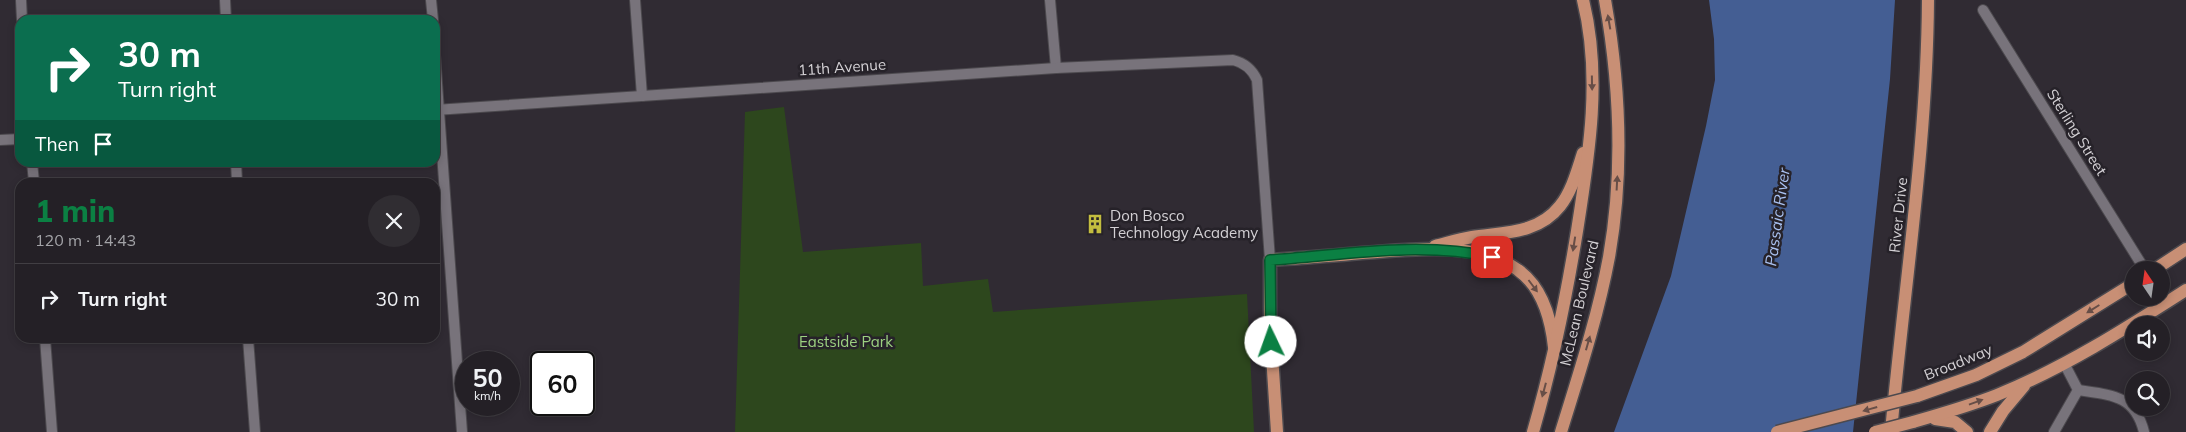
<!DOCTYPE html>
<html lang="en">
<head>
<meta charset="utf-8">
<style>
	body { margin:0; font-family:Mulish,sans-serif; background:#302d32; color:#f1f3f6; height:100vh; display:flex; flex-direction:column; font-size:19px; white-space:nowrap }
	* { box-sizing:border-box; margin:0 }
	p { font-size:16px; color:#a3a3a7 }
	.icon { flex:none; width:28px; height:28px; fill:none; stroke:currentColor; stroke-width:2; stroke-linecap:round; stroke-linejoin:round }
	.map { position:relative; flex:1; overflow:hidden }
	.sheet { position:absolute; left:15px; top:178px; width:425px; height:165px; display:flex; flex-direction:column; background:#242026; border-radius:15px; box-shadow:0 2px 8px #0003,0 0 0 1px #413e43 }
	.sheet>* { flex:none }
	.guide { position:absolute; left:15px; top:15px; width:425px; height:152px; border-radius:15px; box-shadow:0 2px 8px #0003,0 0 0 1px #413e43; background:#0b6e4f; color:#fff; overflow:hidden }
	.needle { width:32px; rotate:347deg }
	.controls { position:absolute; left:2125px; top:261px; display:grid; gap:10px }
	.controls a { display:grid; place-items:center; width:45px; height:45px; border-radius:50%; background:#242026; box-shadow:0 2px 8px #0003,0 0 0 1px #413e43; font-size:25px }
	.speed { position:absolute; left:455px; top:351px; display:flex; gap:10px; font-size:25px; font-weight:700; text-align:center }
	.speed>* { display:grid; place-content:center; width:65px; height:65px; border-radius:50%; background:#242026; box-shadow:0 2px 8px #0003,0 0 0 1px #413e43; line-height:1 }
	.speed small { font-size:12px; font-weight:400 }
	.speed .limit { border:2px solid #111; border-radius:8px; background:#fff; color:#111 }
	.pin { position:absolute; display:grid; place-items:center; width:42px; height:42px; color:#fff; margin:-21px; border-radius:10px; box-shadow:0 2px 8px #0006 }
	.me { position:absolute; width:55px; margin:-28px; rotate:357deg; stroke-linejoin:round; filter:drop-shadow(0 0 4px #0008) }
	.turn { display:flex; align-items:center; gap:18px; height:105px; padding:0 20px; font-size:22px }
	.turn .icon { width:65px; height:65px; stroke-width:2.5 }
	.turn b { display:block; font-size:35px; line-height:42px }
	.then { display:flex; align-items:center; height:48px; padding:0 20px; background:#0003; gap:10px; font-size:19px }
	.round { display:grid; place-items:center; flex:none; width:52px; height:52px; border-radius:26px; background:#302d32 }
	.summary { display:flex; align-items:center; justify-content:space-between; height:85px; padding:0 20px }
	h1 { font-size:30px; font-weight:800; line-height:38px; color:#0b8043 }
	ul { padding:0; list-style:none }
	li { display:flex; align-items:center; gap:15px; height:70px; padding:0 20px; border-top:1px solid #413e43 }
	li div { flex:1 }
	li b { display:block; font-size:19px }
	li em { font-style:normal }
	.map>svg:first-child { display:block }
	.green { fill:#2d471d }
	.water { fill:#445e93 }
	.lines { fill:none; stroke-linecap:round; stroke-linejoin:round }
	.minor-casing { stroke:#4c494e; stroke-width:12 }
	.primary-casing { stroke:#4c494e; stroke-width:15 }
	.minor { stroke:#78737b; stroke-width:10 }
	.primary { stroke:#c88f75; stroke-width:12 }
	.primary-bridge-casing { stroke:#4c494e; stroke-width:15; stroke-linecap:butt }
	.primary-bridge { stroke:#c88f75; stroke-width:12 }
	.oneway { fill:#674e47 }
	.route-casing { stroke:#07532c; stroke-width:12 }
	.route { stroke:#0b8043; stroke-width:9 }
	.labels { text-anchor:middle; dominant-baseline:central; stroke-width:5; stroke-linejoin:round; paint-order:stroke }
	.street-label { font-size:15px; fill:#d3d0d4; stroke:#262229 }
	.poi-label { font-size:15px; fill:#d3d0d4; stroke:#262229; text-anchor:start }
	.park-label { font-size:15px; fill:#9cd180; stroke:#262229 }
	.water-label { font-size:16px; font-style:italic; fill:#a9c1f1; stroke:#262229 }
</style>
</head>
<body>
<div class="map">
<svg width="2186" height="432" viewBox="0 0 2186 432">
	<rect width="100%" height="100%" fill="#302b33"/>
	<polygon class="green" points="784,107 803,252 921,243 923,286 988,279 993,312 1247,294 1254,432 735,432 745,112"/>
	<polygon class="water" points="1709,0 1895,0 1890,79 1853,432 1614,432 1671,276 1706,126 1715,80 1714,39"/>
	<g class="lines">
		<defs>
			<g id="minor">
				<polyline points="21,0 22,20"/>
				<polyline points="225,0 226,20"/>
				<polyline points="431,0 433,20"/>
				<polyline points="635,0 642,96"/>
				<polyline points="1050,0 1056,68"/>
				<polyline points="1983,10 2145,270"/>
				<polyline points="435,55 462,432"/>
				<path d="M 435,110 L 1056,68 L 1233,60 C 1245,63 1252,69 1257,80 L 1270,260"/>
				<polyline points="0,140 20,139"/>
				<polyline points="32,162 34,182"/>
				<polyline points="236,162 237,182"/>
				<polyline points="45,338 52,432"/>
				<polyline points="248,338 255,432"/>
				<path d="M 2078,390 C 2111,395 2135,395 2144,432"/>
				<polyline points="2054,432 2078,390 2064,363"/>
			</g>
			<g id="primary">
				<path d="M 1435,246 C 1447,243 1460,239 1472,237 C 1504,232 1538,234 1560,206 C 1572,191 1577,171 1583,153"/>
				<polyline points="2154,270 2186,249"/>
				<polyline points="1917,396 1976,375 2023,352 2134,283"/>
				<polyline points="1935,419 1955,422 1967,432"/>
				<path d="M 1913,422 C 1941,414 1969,406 1997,395 C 2064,368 2125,329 2186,290"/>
				<path d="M 1277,432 L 1270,324 L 1270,260 C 1301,258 1331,256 1362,253 C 1408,250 1478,240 1518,270 C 1542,287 1551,319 1554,347"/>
				<path d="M 1533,432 C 1552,366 1566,299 1577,231 C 1589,155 1602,76 1583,0"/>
				<path d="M 1561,432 C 1579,374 1598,316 1609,257 C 1624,172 1620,85 1605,0"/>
				<path d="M 1891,432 C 1904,288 1927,145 1928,0"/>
				<polyline points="1990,432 2003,411 2024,386"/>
			</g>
		</defs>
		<use href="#minor" class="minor-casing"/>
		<use href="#primary" class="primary-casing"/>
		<use href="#minor" class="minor"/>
		<use href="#primary" class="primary"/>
		<defs>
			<g id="primary-bridge">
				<polyline points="1777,432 1917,396"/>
				<polyline points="1875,432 1913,422"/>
			</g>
		</defs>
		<use href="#primary-bridge" class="primary-bridge-casing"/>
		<use href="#primary-bridge" class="primary-bridge"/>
	</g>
	<defs><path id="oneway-solid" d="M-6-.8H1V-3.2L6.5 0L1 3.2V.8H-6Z" transform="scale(1.25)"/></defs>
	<g class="oneway">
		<use href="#oneway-solid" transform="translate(1609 22) rotate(-100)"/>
		<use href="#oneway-solid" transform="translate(1592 83) rotate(89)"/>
		<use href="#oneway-solid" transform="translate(1617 183) rotate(-87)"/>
		<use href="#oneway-solid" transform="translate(1574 244) rotate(99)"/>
		<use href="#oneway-solid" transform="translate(1533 286) rotate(53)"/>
		<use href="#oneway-solid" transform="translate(2093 309) rotate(148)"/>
		<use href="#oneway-solid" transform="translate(1588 343) rotate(-74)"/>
		<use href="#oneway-solid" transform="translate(1544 390) rotate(105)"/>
		<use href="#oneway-solid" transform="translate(1976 402) rotate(-20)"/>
		<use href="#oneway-solid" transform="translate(1870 409) rotate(164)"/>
	</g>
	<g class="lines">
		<defs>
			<path id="route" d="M 1271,342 L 1270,260 C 1343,255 1420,241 1492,257"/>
		</defs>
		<use href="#route" class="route-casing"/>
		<use href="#route" class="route"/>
	</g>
	<defs>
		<symbol id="building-bare" viewBox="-9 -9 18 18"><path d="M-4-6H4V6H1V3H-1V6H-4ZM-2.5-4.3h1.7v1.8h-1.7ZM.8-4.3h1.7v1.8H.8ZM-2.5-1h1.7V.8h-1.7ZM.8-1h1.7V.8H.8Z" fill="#c3bd3f" stroke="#262229" stroke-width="2.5" paint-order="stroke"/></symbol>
	</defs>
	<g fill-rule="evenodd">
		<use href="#building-bare" x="1081" y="210" width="28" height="28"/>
	</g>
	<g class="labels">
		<g class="street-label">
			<text transform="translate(842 67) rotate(-4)">11th Avenue</text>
			<text transform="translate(2077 132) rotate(58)">Sterling Street</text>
			<text transform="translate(1898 215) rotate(-84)">River Drive</text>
			<text transform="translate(1579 303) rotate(-77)">McLean Boulevard</text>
			<text transform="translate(1958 362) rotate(-22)">Broadway</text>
		</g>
		<g class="poi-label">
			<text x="1110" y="215">Don Bosco<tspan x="1110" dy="17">Technology Academy</tspan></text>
		</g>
		<g class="park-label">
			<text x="846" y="341">Eastside Park</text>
		</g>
		<g class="water-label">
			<text transform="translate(1777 217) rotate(-82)">Passaic River</text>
		</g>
	</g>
</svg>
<div class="controls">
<a><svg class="needle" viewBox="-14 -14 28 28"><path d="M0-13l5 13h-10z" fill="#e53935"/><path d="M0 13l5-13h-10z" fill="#a3a3a7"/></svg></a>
<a><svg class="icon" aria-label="sound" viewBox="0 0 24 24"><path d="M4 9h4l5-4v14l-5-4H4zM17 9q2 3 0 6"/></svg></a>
<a><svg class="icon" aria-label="search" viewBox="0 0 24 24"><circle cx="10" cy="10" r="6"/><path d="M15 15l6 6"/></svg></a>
</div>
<div class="speed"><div>50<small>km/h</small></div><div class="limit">60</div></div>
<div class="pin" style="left:1492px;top:257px;background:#d93025"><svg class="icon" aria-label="arrive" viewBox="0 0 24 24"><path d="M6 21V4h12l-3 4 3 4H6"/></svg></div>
<svg class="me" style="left:1271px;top:342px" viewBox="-20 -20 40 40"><circle r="19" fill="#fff"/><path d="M0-13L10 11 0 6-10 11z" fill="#0b8043"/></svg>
<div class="guide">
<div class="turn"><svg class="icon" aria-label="right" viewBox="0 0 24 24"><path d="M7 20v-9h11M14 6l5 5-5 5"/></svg><div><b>30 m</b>Turn right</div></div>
<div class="then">Then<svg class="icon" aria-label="arrive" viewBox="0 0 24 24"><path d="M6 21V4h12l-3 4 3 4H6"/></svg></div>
</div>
<section class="sheet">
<div class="summary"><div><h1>1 min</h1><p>120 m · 14:43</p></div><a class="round"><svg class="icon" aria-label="close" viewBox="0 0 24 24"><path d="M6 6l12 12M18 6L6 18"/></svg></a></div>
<ul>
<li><svg class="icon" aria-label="right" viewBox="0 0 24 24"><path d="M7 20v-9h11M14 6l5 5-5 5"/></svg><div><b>Turn right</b></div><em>30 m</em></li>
</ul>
</section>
</div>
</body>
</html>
